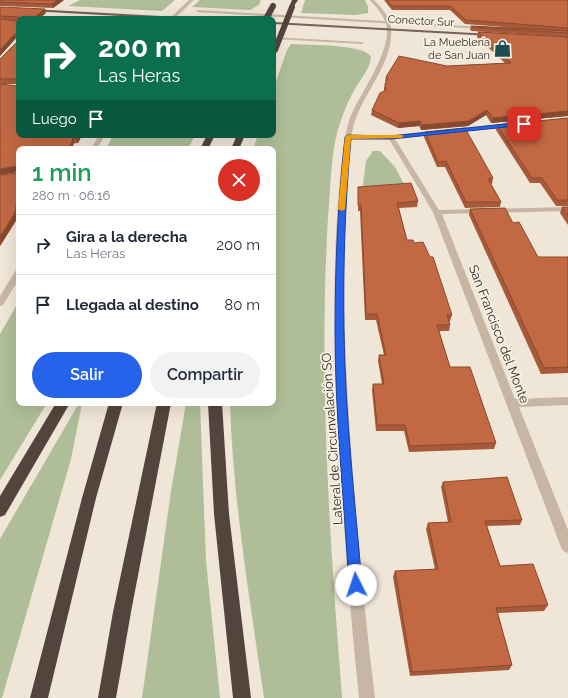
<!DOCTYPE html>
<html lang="es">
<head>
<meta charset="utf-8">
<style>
	body { margin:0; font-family:Raleway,sans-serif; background:#f2f2f3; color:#1f2937; height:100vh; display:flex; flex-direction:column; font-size:15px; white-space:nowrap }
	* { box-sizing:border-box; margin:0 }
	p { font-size:13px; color:#747a83 }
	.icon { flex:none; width:22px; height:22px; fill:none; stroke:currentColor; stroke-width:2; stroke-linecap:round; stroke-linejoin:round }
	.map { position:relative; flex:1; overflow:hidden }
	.drawer { position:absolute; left:16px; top:146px; width:260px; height:260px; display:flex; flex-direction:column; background:#fff; border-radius:8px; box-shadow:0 4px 16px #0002 }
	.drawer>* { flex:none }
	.banner { position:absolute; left:16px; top:16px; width:260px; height:122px; border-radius:8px; box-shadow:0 4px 16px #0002; background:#0b6e4f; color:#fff; overflow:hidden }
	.pin { position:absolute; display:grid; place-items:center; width:34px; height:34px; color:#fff; margin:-17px; border-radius:8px; box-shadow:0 2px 6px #0006 }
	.me { position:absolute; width:44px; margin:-22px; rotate:356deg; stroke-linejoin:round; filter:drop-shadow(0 0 3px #0008) }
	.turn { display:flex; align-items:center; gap:14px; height:84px; padding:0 16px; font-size:18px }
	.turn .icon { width:52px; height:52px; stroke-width:2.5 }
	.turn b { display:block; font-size:28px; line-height:34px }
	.then { display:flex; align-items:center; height:38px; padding:0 16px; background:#0003; gap:8px; font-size:15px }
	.round { display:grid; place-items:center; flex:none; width:42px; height:42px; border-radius:21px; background:#f2f2f3 }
	.summary { display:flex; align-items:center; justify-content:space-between; height:68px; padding:0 16px }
	h1 { font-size:24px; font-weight:600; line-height:30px; color:#1e9e55 }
	.action { display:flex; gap:8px; margin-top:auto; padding:8px 16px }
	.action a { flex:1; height:46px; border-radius:24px; background:#2563eb; color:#fff; font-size:16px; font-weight:600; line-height:46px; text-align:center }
	.action a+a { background:#f2f2f3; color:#1f2937 }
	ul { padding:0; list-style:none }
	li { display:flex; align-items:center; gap:12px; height:60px; padding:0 16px; border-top:1px solid #e0e1e3 }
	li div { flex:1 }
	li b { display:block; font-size:15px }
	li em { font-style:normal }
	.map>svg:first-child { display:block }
	.green { fill:#afbe98 }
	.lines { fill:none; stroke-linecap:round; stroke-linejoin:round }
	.minor { fill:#c7b6a4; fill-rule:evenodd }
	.tertiary { fill:#c7b6a4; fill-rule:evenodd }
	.primary { fill:#746257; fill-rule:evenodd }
	.motorway { fill:#53453d; fill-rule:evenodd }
	.motorway-bridge { stroke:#53453d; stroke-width:6 }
	.wall { fill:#a75a3a }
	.shaded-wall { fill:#884a2f }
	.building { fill:#c26943; stroke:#884a2f }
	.route { fill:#2563eb; stroke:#184099 }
	.slow { fill:#f59e0b }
	.labels { text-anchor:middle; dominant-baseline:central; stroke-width:3.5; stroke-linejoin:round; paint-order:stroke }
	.far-street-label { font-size:11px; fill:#332a25; stroke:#f8f0e3 }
	.far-poi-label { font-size:11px; fill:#332a25; stroke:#f8f0e3; text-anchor:end }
	.street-label { font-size:13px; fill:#332a25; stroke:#f8f0e3 }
</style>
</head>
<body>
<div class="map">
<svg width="568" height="698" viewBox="0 0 568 698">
	<rect width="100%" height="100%" fill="#f0e6d7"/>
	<g class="green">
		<polygon points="80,0 175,0 162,11 68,6"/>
		<polygon points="200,0 261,0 259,5 250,10 192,7"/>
		<polygon points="305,0 365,0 368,7 368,13 356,15 301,13"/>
		<path d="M 291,44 C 306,45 366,44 371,57 C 370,69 361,78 355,89 C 350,97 346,106 343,115 C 333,139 332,164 330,189 C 317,359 329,529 342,698 L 264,698 C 250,600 233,502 230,403 L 273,403 L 273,149 L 253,149 L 258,135 L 273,135 L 273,90 L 287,50 Z"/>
		<polygon points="113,135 195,135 188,149 106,149"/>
		<polygon points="373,151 380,151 395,167 407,190 362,193 366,161"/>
		<polygon points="19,301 19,403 47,403 0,480 0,334"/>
		<polygon points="79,403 82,403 71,459 2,698 0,698 0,539"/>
		<polygon points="186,403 200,403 206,561 220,698 142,698 171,491"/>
	</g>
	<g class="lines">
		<g class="minor">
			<polygon points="198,10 483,27 485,28 483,29 196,12"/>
			<polygon points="273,37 362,42 364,43 362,44 273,39"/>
			<polygon points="510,123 513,125 512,126 395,139 439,210 568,207 568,211 442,214 515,399 568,397 568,405 519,407 568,530 568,553 563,551 561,547 433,212 389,139 348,139 345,137 348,135 391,135"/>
		</g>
		<g class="tertiary">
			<polygon points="189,0 194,0 174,19 169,19"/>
			<path d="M 370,0 L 374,0 C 381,7 390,17 391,27 C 394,58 370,86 358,113 C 353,124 351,136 350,148 C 339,243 344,339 350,434 C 356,522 364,610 375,698 L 359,698 C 350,611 343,524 339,437 C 334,342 331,246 343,151 C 345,138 347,124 352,113 C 362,91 393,48 386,24 C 383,14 376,7 370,0 Z"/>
			<polygon points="99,135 105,135 97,149 91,149"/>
			<polygon points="19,269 19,279 3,305 0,306 0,296 16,270"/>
		</g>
		<g class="primary">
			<polygon points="32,9 198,18 200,19 173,19 30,11"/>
			<polygon points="273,22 491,34 493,35 491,36 273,24"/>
		</g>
		<g class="motorway">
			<polygon points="292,0 298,0 292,9 289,7"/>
			<polygon points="207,135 215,135 208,149 200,149"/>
			<polygon points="237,135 245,135 239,149 231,149"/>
			<polygon points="56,403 70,403 5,515 0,517 0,496"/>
			<polygon points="109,403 123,403 96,498 48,698 30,698 82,498"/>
			<polygon points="157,403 171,403 131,612 116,698 98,698 113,612"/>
			<polygon points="208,403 222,403 229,514 251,698 233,698 214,514"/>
		</g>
		<g class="motorway-bridge">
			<polyline points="266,19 273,6"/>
			<polyline points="275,50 292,7"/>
		</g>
	</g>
	<g class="wall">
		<polygon points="0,0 64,0 53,8 0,6"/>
		<polygon points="384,0 568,0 568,37 472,31 470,30 471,26 518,28 465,24 450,10 392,10"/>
		<polygon points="0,7 46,13 19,19 82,135 78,143 19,149 19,208 17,219 0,246 0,175 18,173 18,84 0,84 0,59 19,40 19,38 16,38 0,56"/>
		<polygon points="478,32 568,37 568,116 491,123 486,115 468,126 421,130 419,126 398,128 371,115 372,110 384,91 384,88 385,84 386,82 385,81 386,77 447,66 505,63 477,37"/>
		<polygon points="568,118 568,206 556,206 540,183 530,183 496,130 497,125"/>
		<polygon points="425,132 493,178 492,184 491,184 501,202 500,207 465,208 445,167 437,167 424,137"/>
		<polygon points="358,187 418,201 417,207 399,208 407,240 452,315 450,321 449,321 450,325 449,331 439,331 450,367 496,443 494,449 409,452 404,431 376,431 372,390 373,384 382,384 378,361 379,355 384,355 376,320 365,320 360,211 358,211"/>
		<polygon points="562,207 568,207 568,225 560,213"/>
		<polygon points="470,209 513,223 538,257 568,257 568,373 541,374 469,215"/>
		<polygon points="443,482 522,520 520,525 487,526 500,566 548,605 544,611 498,613 512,665 509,670 410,676 393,577 395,571 435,569 426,529 428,523 448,522 441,487"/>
	</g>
	<g class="shaded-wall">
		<polygon points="58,0 64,0 53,8 52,4"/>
		<polygon points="45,9 46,13 39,19 32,19"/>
		<polygon points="15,34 16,38 0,56 0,50"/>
		<polygon points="487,110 486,115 468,126 421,130 422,125"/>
		<polygon points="568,111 568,116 491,123 493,118"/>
		<polygon points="420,121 419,126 398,128 399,123"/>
		<polygon points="78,135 82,135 78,143 76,138"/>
		<polygon points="73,138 74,143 72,149 65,149"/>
		<polygon points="17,166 19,172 0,175 0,169"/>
		<polygon points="18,195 19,198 19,208 17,219 0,246 0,237"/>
	</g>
	<g class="building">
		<polygon points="0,0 58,0 52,4 0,2"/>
		<polygon points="387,0 568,0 568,28 466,20 450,6 392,6"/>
		<polygon points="0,7 45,9 32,19 19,19 19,135 78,135 76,138 73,138 70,147 65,149 19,149 19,195 18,195 15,213 0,237 0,175 18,173 17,166 0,169 0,84 18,86 19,79 0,79 0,59 19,40 19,34 15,34 0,50 0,19 18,21 19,17 0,16"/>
		<polygon points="471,26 568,31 568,33 473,27"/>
		<polygon points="478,32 568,37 568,111 493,118 487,110 469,121 422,125 420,121 399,123 372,110 380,93 386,90 385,84 388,78 386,77 399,56 447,66 511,63"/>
		<polygon points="568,118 568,200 557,200 542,178 532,178 497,125"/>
		<polygon points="465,128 493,178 488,179 501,202 466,202 446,161 438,162 425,132"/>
		<polygon points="411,183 418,201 397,203 407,240 413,240 414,243 423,242 430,257 433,257 452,315 447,315 450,325 437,325 450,367 470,367 496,443 410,446 405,425 377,425 373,384 384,384 379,355 386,355 377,314 366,314 361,205 358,205 358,187"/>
		<polygon points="562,207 568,207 568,216"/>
		<polygon points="505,208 513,223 519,222 538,257 568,257 568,367 544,368 470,209"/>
		<polygon points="507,477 522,520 485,521 500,566 533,564 548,605 496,608 512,665 412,672 395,571 438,569 428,523 451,522 443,482"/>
	</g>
	<path class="route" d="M 524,122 L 526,125 L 391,139 L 351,139 C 345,202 343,266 344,330 C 345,415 355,500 362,585 L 360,589 L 356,591 L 351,589 L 349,585 C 344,500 335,415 335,331 C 335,266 338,201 345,137 L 348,135 L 391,136 Z"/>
	<polygon class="slow" points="348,135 401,135 404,136 401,138 351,139 345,209 342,211 338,209 345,137"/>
	<defs>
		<symbol id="shop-bare" viewBox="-9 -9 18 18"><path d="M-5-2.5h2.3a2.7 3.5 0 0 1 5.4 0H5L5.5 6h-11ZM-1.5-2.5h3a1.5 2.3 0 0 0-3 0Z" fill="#1d4c53" stroke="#f8f0e3" stroke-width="2.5" paint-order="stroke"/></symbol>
	</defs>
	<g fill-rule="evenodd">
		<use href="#shop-bare" x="490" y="36" width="25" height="25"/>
	</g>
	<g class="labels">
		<g class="far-street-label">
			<text transform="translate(421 21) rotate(3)">Conector Sur</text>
		</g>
		<g class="far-poi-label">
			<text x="490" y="42">La Mueblería<tspan x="490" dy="13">de San Juan</tspan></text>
		</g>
		<g class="street-label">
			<text transform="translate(499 334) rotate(69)">San Francisco del Monte</text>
			<text transform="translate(332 439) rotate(-94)">Lateral de Circunvalación SO</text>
		</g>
	</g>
</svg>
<div class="pin" style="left:524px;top:124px;background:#d93025"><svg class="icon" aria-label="arrive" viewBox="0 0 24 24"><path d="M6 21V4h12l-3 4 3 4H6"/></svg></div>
<svg class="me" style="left:356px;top:585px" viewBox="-20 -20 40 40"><circle r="19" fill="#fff"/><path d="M0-13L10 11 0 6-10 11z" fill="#2563eb"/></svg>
<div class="banner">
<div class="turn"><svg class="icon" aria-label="right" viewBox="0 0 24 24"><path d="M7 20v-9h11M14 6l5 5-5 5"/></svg><div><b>200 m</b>Las Heras</div></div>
<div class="then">Luego<svg class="icon" aria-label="arrive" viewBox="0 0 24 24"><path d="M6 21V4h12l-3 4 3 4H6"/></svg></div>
</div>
<section class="drawer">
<div class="summary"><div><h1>1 min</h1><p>280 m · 06:16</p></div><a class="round" style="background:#d93025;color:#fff"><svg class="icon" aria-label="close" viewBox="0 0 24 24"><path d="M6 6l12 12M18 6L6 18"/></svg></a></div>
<ul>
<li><svg class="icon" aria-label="right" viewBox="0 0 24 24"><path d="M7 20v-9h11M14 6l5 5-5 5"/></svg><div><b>Gira a la derecha</b><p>Las Heras</p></div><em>200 m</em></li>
<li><svg class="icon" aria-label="arrive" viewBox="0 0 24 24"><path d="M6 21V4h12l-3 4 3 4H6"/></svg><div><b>Llegada al destino</b></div><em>80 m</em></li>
</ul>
<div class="action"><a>Salir</a><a>Compartir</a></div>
</section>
</div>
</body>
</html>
